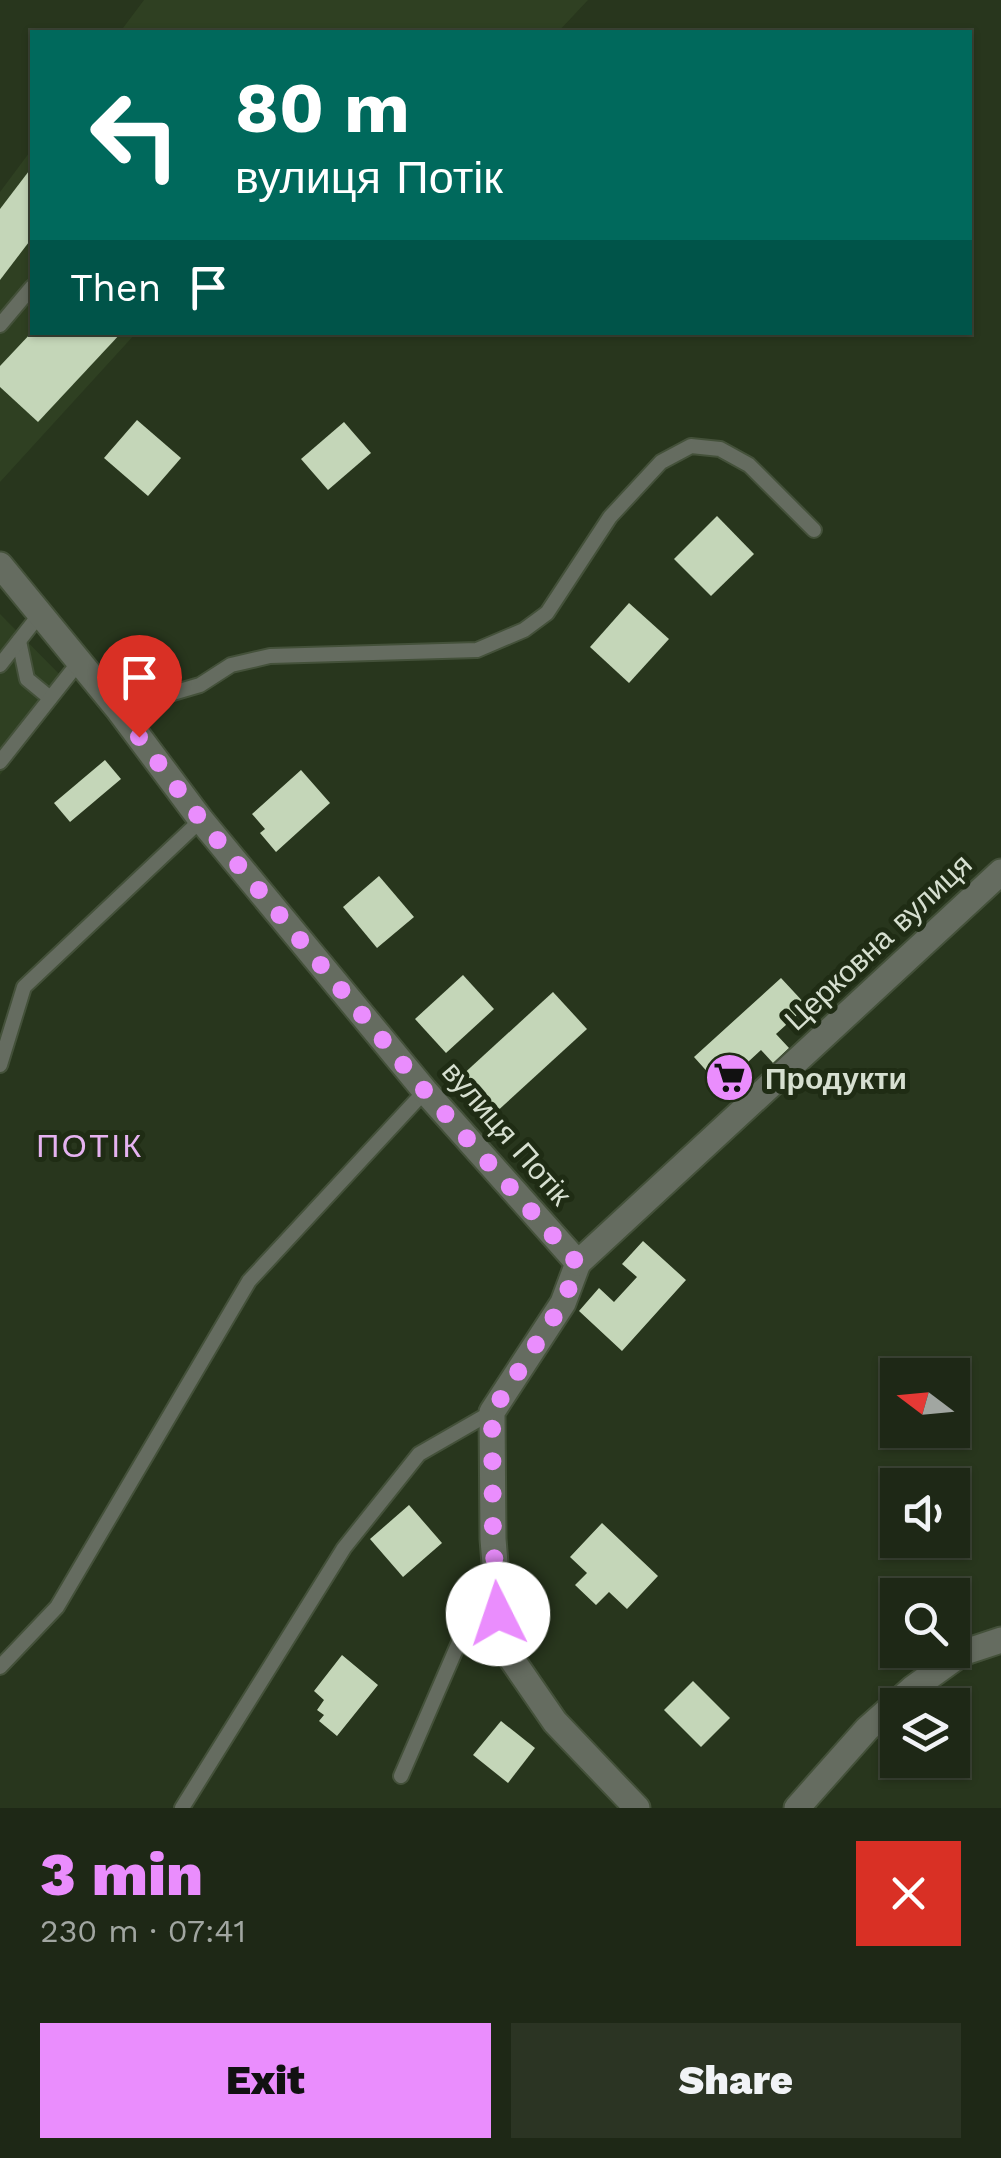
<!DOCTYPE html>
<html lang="en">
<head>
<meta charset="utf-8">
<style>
	body { margin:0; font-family:"Work Sans",sans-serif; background:#2b3423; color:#f1f3f6; height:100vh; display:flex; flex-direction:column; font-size:38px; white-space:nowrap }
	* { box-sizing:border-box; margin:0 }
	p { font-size:32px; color:#a1a6a1 }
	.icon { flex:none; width:55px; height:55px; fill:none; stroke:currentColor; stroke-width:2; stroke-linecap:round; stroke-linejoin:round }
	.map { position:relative; height:1808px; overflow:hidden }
	.sheet { display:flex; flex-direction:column; background:#1e2816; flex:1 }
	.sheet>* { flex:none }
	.hud { position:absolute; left:30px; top:30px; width:942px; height:305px; border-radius:0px; box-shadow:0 2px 8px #0004,0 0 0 2px #3c4435; background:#00695c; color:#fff; overflow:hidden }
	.needle { width:65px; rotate:286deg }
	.fabs { position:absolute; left:880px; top:1358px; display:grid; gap:20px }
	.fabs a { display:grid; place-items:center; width:90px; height:90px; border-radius:0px; background:#1e2816; box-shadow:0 2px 8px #0004,0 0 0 2px #3c4435; font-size:50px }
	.pin { position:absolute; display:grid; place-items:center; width:85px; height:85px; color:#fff; margin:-102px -42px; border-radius:50% 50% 50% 0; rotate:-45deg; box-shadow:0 0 10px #0007 }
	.pin .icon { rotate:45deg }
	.me { position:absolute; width:110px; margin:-55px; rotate:356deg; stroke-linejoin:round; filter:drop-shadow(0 0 8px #0008) }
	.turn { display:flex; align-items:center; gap:35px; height:210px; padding:0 40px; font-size:45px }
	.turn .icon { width:130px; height:130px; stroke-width:2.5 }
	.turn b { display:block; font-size:70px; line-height:85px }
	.then { display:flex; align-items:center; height:95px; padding:0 40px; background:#0003; gap:20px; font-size:38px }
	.round { display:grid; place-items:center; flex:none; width:105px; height:105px; border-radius:0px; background:#2b3423 }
	.summary { display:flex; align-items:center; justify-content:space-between; height:170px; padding:0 40px }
	h1 { font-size:60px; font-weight:800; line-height:75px; color:#ea8dfd }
	.button { display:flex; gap:20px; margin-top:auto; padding:20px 40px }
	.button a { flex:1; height:115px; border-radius:0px; background:#ea8dfd; color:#111; font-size:40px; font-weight:800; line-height:115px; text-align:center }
	.button a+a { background:#2b3423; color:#f1f3f6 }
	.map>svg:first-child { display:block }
	.built { fill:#2f4022 }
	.building { fill:#c4d6b8 }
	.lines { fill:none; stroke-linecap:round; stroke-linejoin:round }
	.service-casing { stroke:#44513a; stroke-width:18 }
	.minor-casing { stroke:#44513a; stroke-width:29 }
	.service { stroke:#656c60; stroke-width:14 }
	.minor { stroke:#656c60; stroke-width:25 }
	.route { stroke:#ea8dfd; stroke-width:18; stroke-dasharray:0 32.4 }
	.labels { text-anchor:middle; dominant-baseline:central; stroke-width:10; stroke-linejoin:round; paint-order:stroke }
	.street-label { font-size:30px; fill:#d6dfd0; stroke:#1f2c14 }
	.poi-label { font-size:30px; font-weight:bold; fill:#d6dfd0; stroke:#1f2c14; text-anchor:start }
	.neighbourhood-label { font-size:32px; letter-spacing:2.5px; fill:#e5b2f0; stroke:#1f2c14 }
</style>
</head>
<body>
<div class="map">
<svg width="1001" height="1808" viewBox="0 0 1001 1808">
	<rect width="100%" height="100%" fill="#28361d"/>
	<g class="built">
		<polygon points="144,0 588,0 558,32 120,32"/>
		<polygon points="32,149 32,332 136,333 0,482 0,192"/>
		<polygon points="0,614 70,685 0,775"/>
	</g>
	<g class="building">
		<polygon points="32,167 32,238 0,280 0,209"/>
		<polygon points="32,332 122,332 38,422 0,387 0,366"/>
		<polygon points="137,420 181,458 148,496 104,458"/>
		<polygon points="344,422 371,453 328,490 301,459"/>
		<polygon points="717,516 754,554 711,596 674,559"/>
		<polygon points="629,603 669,639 629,683 590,647"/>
		<polygon points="105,760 121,779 70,822 54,803"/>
		<polygon points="301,770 330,803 276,852 260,833 265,829 252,814"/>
		<polygon points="379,876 414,917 377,948 343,907"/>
		<polygon points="463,975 494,1009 446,1053 415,1019"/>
		<polygon points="781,978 807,1006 776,1034 789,1048 773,1063 761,1050 721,1087 694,1057"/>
		<polygon points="553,992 587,1029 493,1115 459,1078"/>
		<polygon points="643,1241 686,1280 622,1351 579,1311 599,1288 614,1302 637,1277 622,1264"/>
		<polygon points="409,1505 442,1543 403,1577 370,1539"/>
		<polygon points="602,1523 658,1576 627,1609 609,1592 596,1605 575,1585 587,1573 570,1557"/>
		<polygon points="342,1655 378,1685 337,1736 319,1721 324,1715 317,1710 324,1700 314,1691"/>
		<polygon points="693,1681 730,1718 701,1747 664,1710"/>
		<polygon points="501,1721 535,1748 508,1783 473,1755"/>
	</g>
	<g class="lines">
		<defs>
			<g id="service">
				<polyline points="0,325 32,287"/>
				<polyline points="19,641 27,679 50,698"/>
				<polyline points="0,665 40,614"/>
				<polyline points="118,709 200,685 231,665 270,656 477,650 524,630 547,613 610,517 661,462 691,446 720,449 749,465 814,530"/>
				<polyline points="0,762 79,662"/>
				<polyline points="0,1065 24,987 201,820"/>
				<polyline points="0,1667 57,1607 249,1281 425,1091"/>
				<polyline points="401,1776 460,1640 499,1613"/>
				<polyline points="182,1808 344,1548 419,1454 492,1412"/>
			</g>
			<g id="minor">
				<polyline points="0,565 118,709 201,820 425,1091 578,1263 563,1303 492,1412 493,1539 499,1613 511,1658 555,1722 637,1808"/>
				<polyline points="578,1263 1001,872"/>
				<polyline points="797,1808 867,1729 912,1689 962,1653 1001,1640"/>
			</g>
		</defs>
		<use href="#service" class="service-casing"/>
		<use href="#minor" class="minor-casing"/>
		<use href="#service" class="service"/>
		<use href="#minor" class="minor"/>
	</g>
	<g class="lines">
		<polyline class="route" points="139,737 201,820 425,1091 578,1264 563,1303 492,1412 493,1539 498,1614"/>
	</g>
	<defs>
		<symbol id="supermarket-disc" viewBox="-11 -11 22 22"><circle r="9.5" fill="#ea8dfd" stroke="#1f2c14"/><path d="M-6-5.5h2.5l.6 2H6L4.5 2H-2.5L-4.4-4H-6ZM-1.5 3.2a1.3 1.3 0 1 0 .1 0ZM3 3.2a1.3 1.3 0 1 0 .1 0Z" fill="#111"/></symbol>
	</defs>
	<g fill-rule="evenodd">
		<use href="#supermarket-disc" x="702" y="1050" width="55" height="55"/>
	</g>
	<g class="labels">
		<g class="street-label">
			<text transform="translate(878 942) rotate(-43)">Церковна вулиця</text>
			<text transform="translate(507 1133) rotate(49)">вулиця Потік</text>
		</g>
		<g class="poi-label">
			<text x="765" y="1078">Продукти</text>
		</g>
		<g class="neighbourhood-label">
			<text x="90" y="1146">ПОТІК</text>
		</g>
	</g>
</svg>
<div class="fabs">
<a><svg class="needle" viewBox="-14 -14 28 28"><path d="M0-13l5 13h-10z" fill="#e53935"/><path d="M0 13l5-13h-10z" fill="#a1a6a1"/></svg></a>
<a><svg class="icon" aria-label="sound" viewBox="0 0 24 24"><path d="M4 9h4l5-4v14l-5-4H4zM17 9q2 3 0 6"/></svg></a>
<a><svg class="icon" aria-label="search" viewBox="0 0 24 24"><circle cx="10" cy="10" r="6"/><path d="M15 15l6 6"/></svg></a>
<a><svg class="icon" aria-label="layers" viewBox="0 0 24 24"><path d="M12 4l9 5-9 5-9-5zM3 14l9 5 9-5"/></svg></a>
</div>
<div class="pin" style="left:139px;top:737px;background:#d93025"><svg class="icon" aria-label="arrive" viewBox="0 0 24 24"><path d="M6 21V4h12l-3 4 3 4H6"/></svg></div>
<svg class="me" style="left:498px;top:1614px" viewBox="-20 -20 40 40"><circle r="19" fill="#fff"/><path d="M0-13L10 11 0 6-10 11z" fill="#ea8dfd"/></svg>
<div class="hud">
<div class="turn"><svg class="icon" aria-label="left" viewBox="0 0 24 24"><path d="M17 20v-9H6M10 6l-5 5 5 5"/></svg><div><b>80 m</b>вулиця Потік</div></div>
<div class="then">Then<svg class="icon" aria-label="arrive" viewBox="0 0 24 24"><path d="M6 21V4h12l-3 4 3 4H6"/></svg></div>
</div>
</div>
<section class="sheet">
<div class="summary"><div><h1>3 min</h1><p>230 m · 07:41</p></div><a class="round" style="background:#d93025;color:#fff"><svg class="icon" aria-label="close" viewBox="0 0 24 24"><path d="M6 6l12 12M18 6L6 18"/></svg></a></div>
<div class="button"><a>Exit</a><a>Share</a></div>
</section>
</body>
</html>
